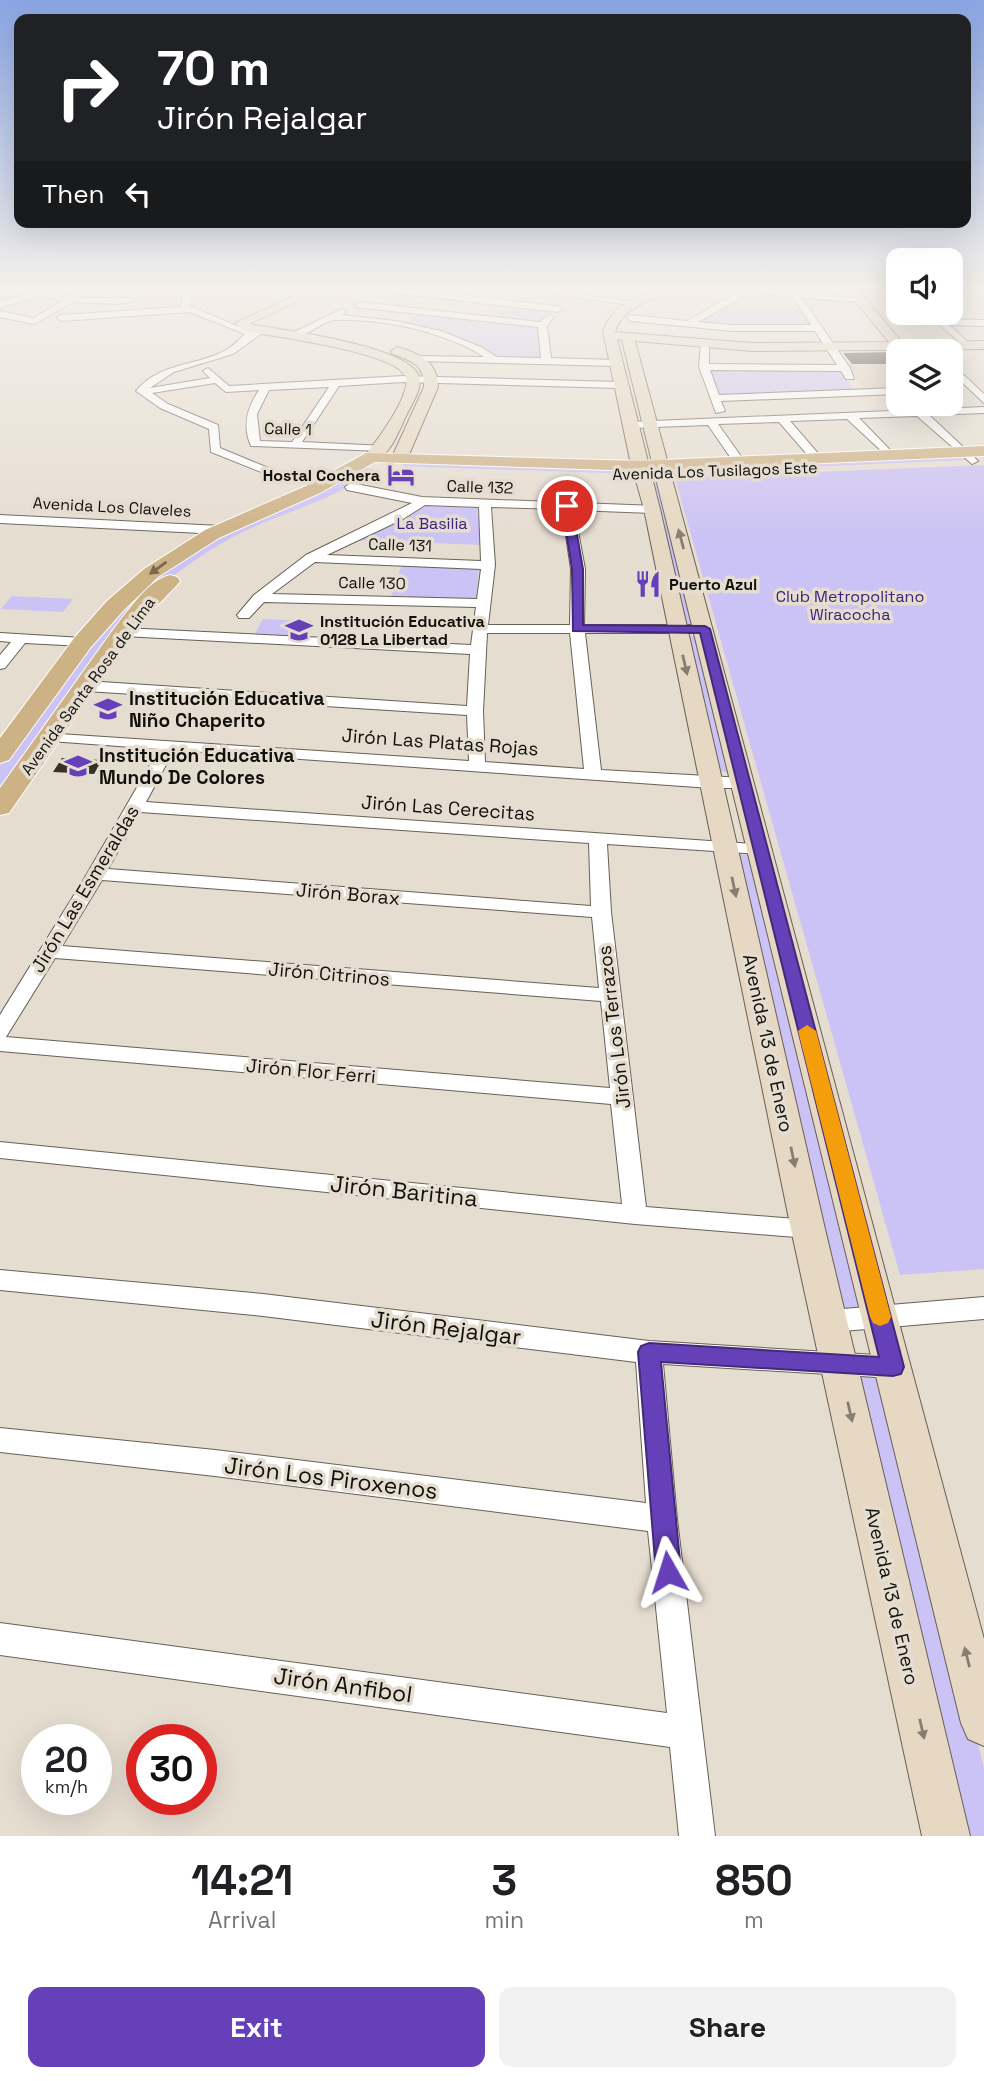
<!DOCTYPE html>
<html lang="en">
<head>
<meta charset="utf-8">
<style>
	body { margin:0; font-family:"Space Grotesk",sans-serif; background:#f2f2f2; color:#202124; height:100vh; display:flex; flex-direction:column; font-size:26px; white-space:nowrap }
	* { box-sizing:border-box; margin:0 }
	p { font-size:23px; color:#757577 }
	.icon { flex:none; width:38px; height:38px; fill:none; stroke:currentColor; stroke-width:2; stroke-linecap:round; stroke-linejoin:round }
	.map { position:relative; height:1836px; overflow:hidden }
	.sheet { display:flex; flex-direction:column; background:#fff; flex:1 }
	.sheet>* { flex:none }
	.banner { position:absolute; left:14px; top:14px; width:957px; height:214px; border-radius:14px; box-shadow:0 7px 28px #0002; background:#202124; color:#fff; overflow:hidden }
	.fabs { position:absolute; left:886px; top:248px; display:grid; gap:14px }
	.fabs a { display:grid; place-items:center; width:77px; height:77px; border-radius:14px; background:#fff; box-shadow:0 7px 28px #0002; font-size:35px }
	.speed { position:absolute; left:21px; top:1724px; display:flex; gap:14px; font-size:35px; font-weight:700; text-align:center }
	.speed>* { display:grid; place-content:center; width:91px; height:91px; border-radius:50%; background:#fff; box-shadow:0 7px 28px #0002; line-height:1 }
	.speed small { font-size:18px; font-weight:400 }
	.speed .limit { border:10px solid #d22; background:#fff; color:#111 }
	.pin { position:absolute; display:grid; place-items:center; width:60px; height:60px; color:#fff; margin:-30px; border:4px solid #fff; border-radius:50%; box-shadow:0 2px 7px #0007 }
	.me { position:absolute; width:77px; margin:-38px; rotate:354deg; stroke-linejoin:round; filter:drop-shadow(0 0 5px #0008) }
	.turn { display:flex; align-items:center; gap:24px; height:147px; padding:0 28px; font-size:32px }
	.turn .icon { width:91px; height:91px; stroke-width:2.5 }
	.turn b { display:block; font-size:49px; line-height:60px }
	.then { display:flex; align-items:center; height:66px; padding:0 28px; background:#0003; gap:14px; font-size:26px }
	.eta { display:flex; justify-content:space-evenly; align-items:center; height:119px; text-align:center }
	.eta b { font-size:42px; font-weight:700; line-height:49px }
	.button { display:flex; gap:14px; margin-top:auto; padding:14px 28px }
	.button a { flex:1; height:80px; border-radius:14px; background:#6540b8; color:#fff; font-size:28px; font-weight:700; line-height:80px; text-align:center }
	.button a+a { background:#f2f2f2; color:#202124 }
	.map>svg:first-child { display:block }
	.built { fill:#ded1be }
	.green { fill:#cbc2f5 }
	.building { fill:#373127 }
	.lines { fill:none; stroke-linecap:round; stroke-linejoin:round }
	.street-casing { stroke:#676055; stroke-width:2 }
	.secondary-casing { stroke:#676055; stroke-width:2 }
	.primary-casing { stroke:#fff; stroke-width:2 }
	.street { fill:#fff; fill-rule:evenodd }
	.secondary { fill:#e6d8c2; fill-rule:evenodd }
	.primary { fill:#cdb286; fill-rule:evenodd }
	.oneway { fill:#877e70 }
	.oneway2 { fill:#79694f }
	.route { fill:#6540b8; stroke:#422a78; stroke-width:2 }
	.slow { fill:#f59e0b }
	.labels { text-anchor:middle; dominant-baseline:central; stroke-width:7; stroke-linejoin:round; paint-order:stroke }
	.far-street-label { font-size:16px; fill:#12100b; stroke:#e6ddd1 }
	.far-poi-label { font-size:16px; font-weight:bold; fill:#12100b; stroke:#e6ddd1; text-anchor:start }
	.far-park-label { font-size:16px; fill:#3f217b; stroke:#e6ddd1 }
	.poi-label { font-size:19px; font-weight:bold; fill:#12100b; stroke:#e6ddd1; text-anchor:start }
	.street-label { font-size:19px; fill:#12100b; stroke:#e6ddd1 }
	.near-street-label { font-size:23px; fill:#12100b; stroke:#e6ddd1 }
</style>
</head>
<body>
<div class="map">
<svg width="984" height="1836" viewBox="0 0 984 1836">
	<rect width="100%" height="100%" fill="#e6ddd1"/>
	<polygon class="built" points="847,364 898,364 898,389 865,391"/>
	<g class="green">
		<polygon points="729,304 770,309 802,309 815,327 695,323"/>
		<polygon points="512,305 552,310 538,323 491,318"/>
		<polygon points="421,312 538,325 541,359 502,358 479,344 403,324"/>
		<polygon points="709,369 840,370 854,391 721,397"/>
		<polygon points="960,456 964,460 674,473 669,473 668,467"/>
		<polygon points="404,461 635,470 632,474 423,467 403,466"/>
		<polygon points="984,465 984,1269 900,1275 675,478"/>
		<path d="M 364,467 L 376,470 C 341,496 294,509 254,527 C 213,545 179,570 146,598 L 0,793 L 0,764 L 84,651 L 120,606 L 193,549 Z"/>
		<polygon points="649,478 657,478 698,625 686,628"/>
		<polygon points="424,502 480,504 483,545 350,540"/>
		<polygon points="402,564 479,567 476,599 391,597"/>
		<polygon points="12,596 73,599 63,612 1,609"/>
		<polygon points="263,619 312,621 305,636 255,634"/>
		<polygon points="686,636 696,636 731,772 714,771"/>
		<polygon points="732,854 749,855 871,1306 845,1313"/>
		<polygon points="880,1376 889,1383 984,1768 984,1836 956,1836 858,1377"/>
	</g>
	<g class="building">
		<polygon points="898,352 898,364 852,364 843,353"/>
		<polygon points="62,758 102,760 94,774 53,772"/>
	</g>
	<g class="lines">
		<defs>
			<g id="street">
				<polygon points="0,285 7,285 0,292"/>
				<polygon points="19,285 29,285 40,289 65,285 48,292 66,296 88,285 97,285 77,298 131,298 135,301 117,304 73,302 34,324 0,317 0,311 33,318 63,301 40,295 0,308 0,302 31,292"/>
				<path d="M 184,285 L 192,285 L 190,306 L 237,326 L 265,331 L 233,354 L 174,372 L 150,388 L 210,378 L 203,371 L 208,368 L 229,386 L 403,376 L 620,382 L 625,385 L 620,388 L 403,382 L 339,386 L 302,442 L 386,446 L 388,448 L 382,451 L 251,446 C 242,426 247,408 259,390 L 226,392 L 215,383 L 152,393 L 168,404 L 218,425 L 220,448 L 285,475 L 285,479 L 281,480 L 211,452 L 209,429 L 160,408 L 136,391 C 161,361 197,367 228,349 C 234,345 239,339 245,334 L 190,312 L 61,321 L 57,318 L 61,315 L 181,307 ZM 329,387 L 292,442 L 260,441 L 257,414 L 269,390 Z"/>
				<polygon points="491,285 511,285 641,303 637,306"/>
				<path d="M 716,285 L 736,285 L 863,299 L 859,302 L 802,298 L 850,368 L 854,379 L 846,379 L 841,371 L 710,370 L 719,395 L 898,388 L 898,394 L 721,401 L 725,411 L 716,413 L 699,367 L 701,342 L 709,344 L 709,364 L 837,365 L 815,331 L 732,331 L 631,321 L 627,318 L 631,315 L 687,321 L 742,290 ZM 752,292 L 793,297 L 811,325 L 732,325 L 698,322 Z"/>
				<polygon points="389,287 558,306 562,309 558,312 386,292"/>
				<path d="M 358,302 L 540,322 L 550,314 L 554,317 L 547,326 L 551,358 L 616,360 L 621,363 L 616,366 L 417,361 L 414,360 L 414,356 L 484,357 C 446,332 381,318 335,320 C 321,321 303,342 290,334 L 342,309 L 346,312 L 342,315 L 395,321 L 441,331 L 481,347 L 497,357 L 541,358 L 538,327 L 355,307 Z"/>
				<polygon points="926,313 936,313 942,319 984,320 984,326 949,325 969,343 969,347 966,348"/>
				<polygon points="950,362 984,394 984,403 950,371"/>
				<polygon points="984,407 984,413 929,415 976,459 978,461 972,464 917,416 859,418 893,453 893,457 889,458 847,419 790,421 822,458 816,461 812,460 779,422 718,424 745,462 739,465 735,464 708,425 630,428 625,425 630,422"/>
				<path d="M 351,483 L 422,497 L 656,506 L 656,512 L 652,513 L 574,510 L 585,569 L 584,625 L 705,625 L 712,629 L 705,633 L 585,633 L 601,770 L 743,778 L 751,783 L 743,788 L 711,788 L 174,750 L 146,802 L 766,845 L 769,849 L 760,854 L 607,844 L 611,912 L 646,1207 L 808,1220 L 817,1222 L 820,1229 L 817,1236 L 808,1238 L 635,1224 L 0,1158 L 0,1142 L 622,1204 L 611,1104 L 0,1051 L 0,1015 L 87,874 L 159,749 L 50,741 L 42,736 L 44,733 L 469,761 L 467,715 L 86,691 L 78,686 L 86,681 L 467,706 L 470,654 L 123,636 L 116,632 L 123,628 L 471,645 L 476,607 L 264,602 L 249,618 L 239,618 L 237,615 L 254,595 L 306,555 L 412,503 L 347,490 L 345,487 ZM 425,505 L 479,507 L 481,561 L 327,555 L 403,519 ZM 491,507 L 562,509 L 571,569 L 570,625 L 488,625 L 495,565 ZM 315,562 L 481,569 L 477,599 L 272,594 ZM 487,633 L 570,633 L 584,769 L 485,762 L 483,711 ZM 140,812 L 589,843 L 591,906 L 108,869 ZM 102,880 L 592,917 L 599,988 L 62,946 ZM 55,958 L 601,1001 L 610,1088 L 6,1037 Z"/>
				<polygon points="0,515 221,526 227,530 221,534 0,523"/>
				<polygon points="0,633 83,638 90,642 83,646 25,643 5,668 0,669 0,655 11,642 0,641"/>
				<polygon points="0,1270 263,1294 649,1341 893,1356 903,1359 906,1367 903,1375 893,1378 663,1364 677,1519 715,1836 679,1836 670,1747 0,1655 0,1623 667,1713 648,1531 215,1476 0,1452 0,1428 215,1450 646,1503 636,1362 263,1316 0,1290"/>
				<polygon points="984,1297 984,1319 831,1332 822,1329 818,1321 822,1313 831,1310"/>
			</g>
			<g id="secondary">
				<path d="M 318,285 L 333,285 L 249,324 C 281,330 408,345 419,376 C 423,389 411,405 406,416 C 399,431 390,457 372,462 L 364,457 C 376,442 410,397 406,378 C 400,352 270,336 244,331 L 235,323 Z"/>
				<path d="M 665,285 L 679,285 C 659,302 624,302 615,332 L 752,343 L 889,342 L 842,285 L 854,285 L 902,342 L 984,341 L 984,349 L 752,351 L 635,341 L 984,1639 L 984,1746 L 968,1739 L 961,1723 L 622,340 L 617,339 L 660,509 L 825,1229 L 970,1836 L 922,1836 L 791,1229 L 644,509 L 630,460 L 603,331 C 613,304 640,296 665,285 Z"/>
				<path d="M 397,347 C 419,353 438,362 438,387 L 408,457 L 400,462 L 392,457 L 424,387 C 425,365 411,360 392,354 L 391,351 Z"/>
			</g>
			<g id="primary">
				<polygon points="984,446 984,456 640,471 375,462 320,493 219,538 158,577 123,611 91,647 9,760 0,763 0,738 75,637 107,601 144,569 205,530 308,485 366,453 640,461"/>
				<path d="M 170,575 L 177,577 L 180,581 L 177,585 L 151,612 L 131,637 L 9,813 L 0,815 L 0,788 L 115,627 C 129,610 148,580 170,575 Z"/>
			</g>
		</defs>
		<use href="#street" class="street-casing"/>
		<use href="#secondary" class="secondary-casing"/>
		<use href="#primary" class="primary-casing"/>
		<use href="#street" class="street"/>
		<use href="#secondary" class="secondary"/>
		<use href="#primary" class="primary"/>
	</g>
	<defs><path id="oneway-solid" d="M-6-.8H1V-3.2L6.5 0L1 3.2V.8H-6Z" transform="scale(1.75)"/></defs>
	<g class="oneway">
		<use href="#oneway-solid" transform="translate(681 539) rotate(-105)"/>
		<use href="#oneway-solid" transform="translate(685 665) rotate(77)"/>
		<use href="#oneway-solid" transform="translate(734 887) rotate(78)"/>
		<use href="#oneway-solid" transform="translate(793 1157) rotate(78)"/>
		<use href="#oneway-solid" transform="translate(850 1412) rotate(77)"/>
		<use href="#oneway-solid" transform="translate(967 1657) rotate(-104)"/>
		<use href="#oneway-solid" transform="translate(922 1729) rotate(77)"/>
	</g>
	<use class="oneway2" href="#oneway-solid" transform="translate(158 568) rotate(144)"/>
	<linearGradient id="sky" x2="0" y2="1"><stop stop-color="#8aa5e3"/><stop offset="0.53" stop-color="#f4f0ea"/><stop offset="1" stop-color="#f4f0ea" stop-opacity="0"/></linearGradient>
	<rect width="984" height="542" fill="url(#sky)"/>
	<polygon class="route" points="567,503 572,506 583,569 583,625 705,626 710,629 904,1367 901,1374 893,1376 661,1362 681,1572 677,1581 668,1584 659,1581 656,1572 638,1352 641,1346 649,1343 879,1357 700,633 573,631 572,569 562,506"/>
	<polygon class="slow" points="807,1025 816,1031 891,1317 888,1323 880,1326 873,1323 870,1317 798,1031"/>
	<defs>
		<symbol id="hotel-bare" viewBox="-9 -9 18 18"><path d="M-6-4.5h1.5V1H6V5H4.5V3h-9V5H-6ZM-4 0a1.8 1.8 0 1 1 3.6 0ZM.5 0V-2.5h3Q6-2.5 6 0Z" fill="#6540b8" stroke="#e6ddd1" stroke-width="2.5" paint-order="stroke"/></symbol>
		<symbol id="restaurant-bare" viewBox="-9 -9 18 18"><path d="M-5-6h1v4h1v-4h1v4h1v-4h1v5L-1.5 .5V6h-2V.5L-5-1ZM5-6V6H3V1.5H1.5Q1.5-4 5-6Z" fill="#6540b8" stroke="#e6ddd1" stroke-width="2.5" paint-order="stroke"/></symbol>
		<symbol id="school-bare" viewBox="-9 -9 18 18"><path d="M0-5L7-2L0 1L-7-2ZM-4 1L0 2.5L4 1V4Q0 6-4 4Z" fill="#6540b8" stroke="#e6ddd1" stroke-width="2.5" paint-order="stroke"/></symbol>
	</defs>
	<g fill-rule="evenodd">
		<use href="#hotel-bare" x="382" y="456" width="38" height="38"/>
		<use href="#restaurant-bare" x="629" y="565" width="38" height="38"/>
		<use href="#school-bare" x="280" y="611" width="38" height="38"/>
		<use href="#school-bare" x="89" y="690" width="38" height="38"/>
		<use href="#school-bare" x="59" y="747" width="38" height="38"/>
	</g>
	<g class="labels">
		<g class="far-street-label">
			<text transform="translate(288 429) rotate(2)">Calle 1</text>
			<text transform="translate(715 471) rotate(-2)">Avenida Los Tusilagos Este</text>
			<text transform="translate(480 487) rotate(2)">Calle 132</text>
			<text transform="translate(112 507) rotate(3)">Avenida Los Claveles</text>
			<text transform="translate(400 545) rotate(2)">Calle 131</text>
			<text transform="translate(372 583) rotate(1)">Calle 130</text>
			<text transform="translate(88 686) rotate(-54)">Avenida Santa Rosa de Lima</text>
		</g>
		<g class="far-poi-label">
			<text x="380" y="475" text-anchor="end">Hostal Cochera</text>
			<text x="669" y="584">Puerto Azul</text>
			<text x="320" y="621">Institución Educativa<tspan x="320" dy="18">0128 La Libertad</tspan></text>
		</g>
		<g class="far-park-label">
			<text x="432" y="523">La Basilia</text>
			<text x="850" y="596">Club Metropolitano<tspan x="850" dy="18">Wiracocha</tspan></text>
		</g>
		<g class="poi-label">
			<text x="129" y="698">Institución Educativa<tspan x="129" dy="22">Niño Chaperito</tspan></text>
			<text x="99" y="755">Institución Educativa<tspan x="99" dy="22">Mundo De Colores</tspan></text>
		</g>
		<g class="street-label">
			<text transform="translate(440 742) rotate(4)">Jirón Las Platas Rojas</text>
			<text transform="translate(448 808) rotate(4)">Jirón Las Cerecitas</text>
			<text transform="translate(85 889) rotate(-59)">Jirón Las Esmeraldas</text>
			<text transform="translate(348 894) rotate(5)">Jirón Borax</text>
			<text transform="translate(329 974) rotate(5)">Jirón Citrinos</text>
			<text transform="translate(614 1027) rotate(-97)">Jirón Los Terrazos</text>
			<text transform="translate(768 1043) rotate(78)">Avenida 13 de Enero</text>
			<text transform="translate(311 1071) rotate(5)">Jirón Flor Ferri</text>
			<text transform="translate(892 1596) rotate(77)">Avenida 13 de Enero</text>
		</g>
		<g class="near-street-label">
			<text transform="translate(404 1191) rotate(6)">Jirón Baritina</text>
			<text transform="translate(446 1328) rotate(7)">Jirón Rejalgar</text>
			<text transform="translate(331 1478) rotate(7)">Jirón Los Piroxenos</text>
			<text transform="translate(343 1685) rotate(8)">Jirón Anfibol</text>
		</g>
	</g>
</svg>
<div class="fabs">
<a><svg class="icon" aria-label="sound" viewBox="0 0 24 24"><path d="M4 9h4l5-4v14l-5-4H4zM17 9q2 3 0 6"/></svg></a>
<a><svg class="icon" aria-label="layers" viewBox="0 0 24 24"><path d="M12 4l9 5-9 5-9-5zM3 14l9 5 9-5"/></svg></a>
</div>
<div class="speed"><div>20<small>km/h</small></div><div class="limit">30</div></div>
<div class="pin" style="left:567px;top:506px;background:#d93025"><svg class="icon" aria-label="arrive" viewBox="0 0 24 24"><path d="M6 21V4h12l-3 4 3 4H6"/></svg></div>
<svg class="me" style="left:668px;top:1572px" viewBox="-20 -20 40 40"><path d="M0-17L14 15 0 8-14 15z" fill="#6540b8" stroke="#fff" stroke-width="4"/></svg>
<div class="banner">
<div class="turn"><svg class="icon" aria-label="right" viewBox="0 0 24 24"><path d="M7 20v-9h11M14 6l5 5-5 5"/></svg><div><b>70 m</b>Jirón Rejalgar</div></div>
<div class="then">Then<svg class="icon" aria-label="left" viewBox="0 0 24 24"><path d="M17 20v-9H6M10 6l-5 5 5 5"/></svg></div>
</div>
</div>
<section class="sheet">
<div class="eta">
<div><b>14:21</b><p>Arrival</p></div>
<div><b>3</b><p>min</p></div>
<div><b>850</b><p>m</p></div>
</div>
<div class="button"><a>Exit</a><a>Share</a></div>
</section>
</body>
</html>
